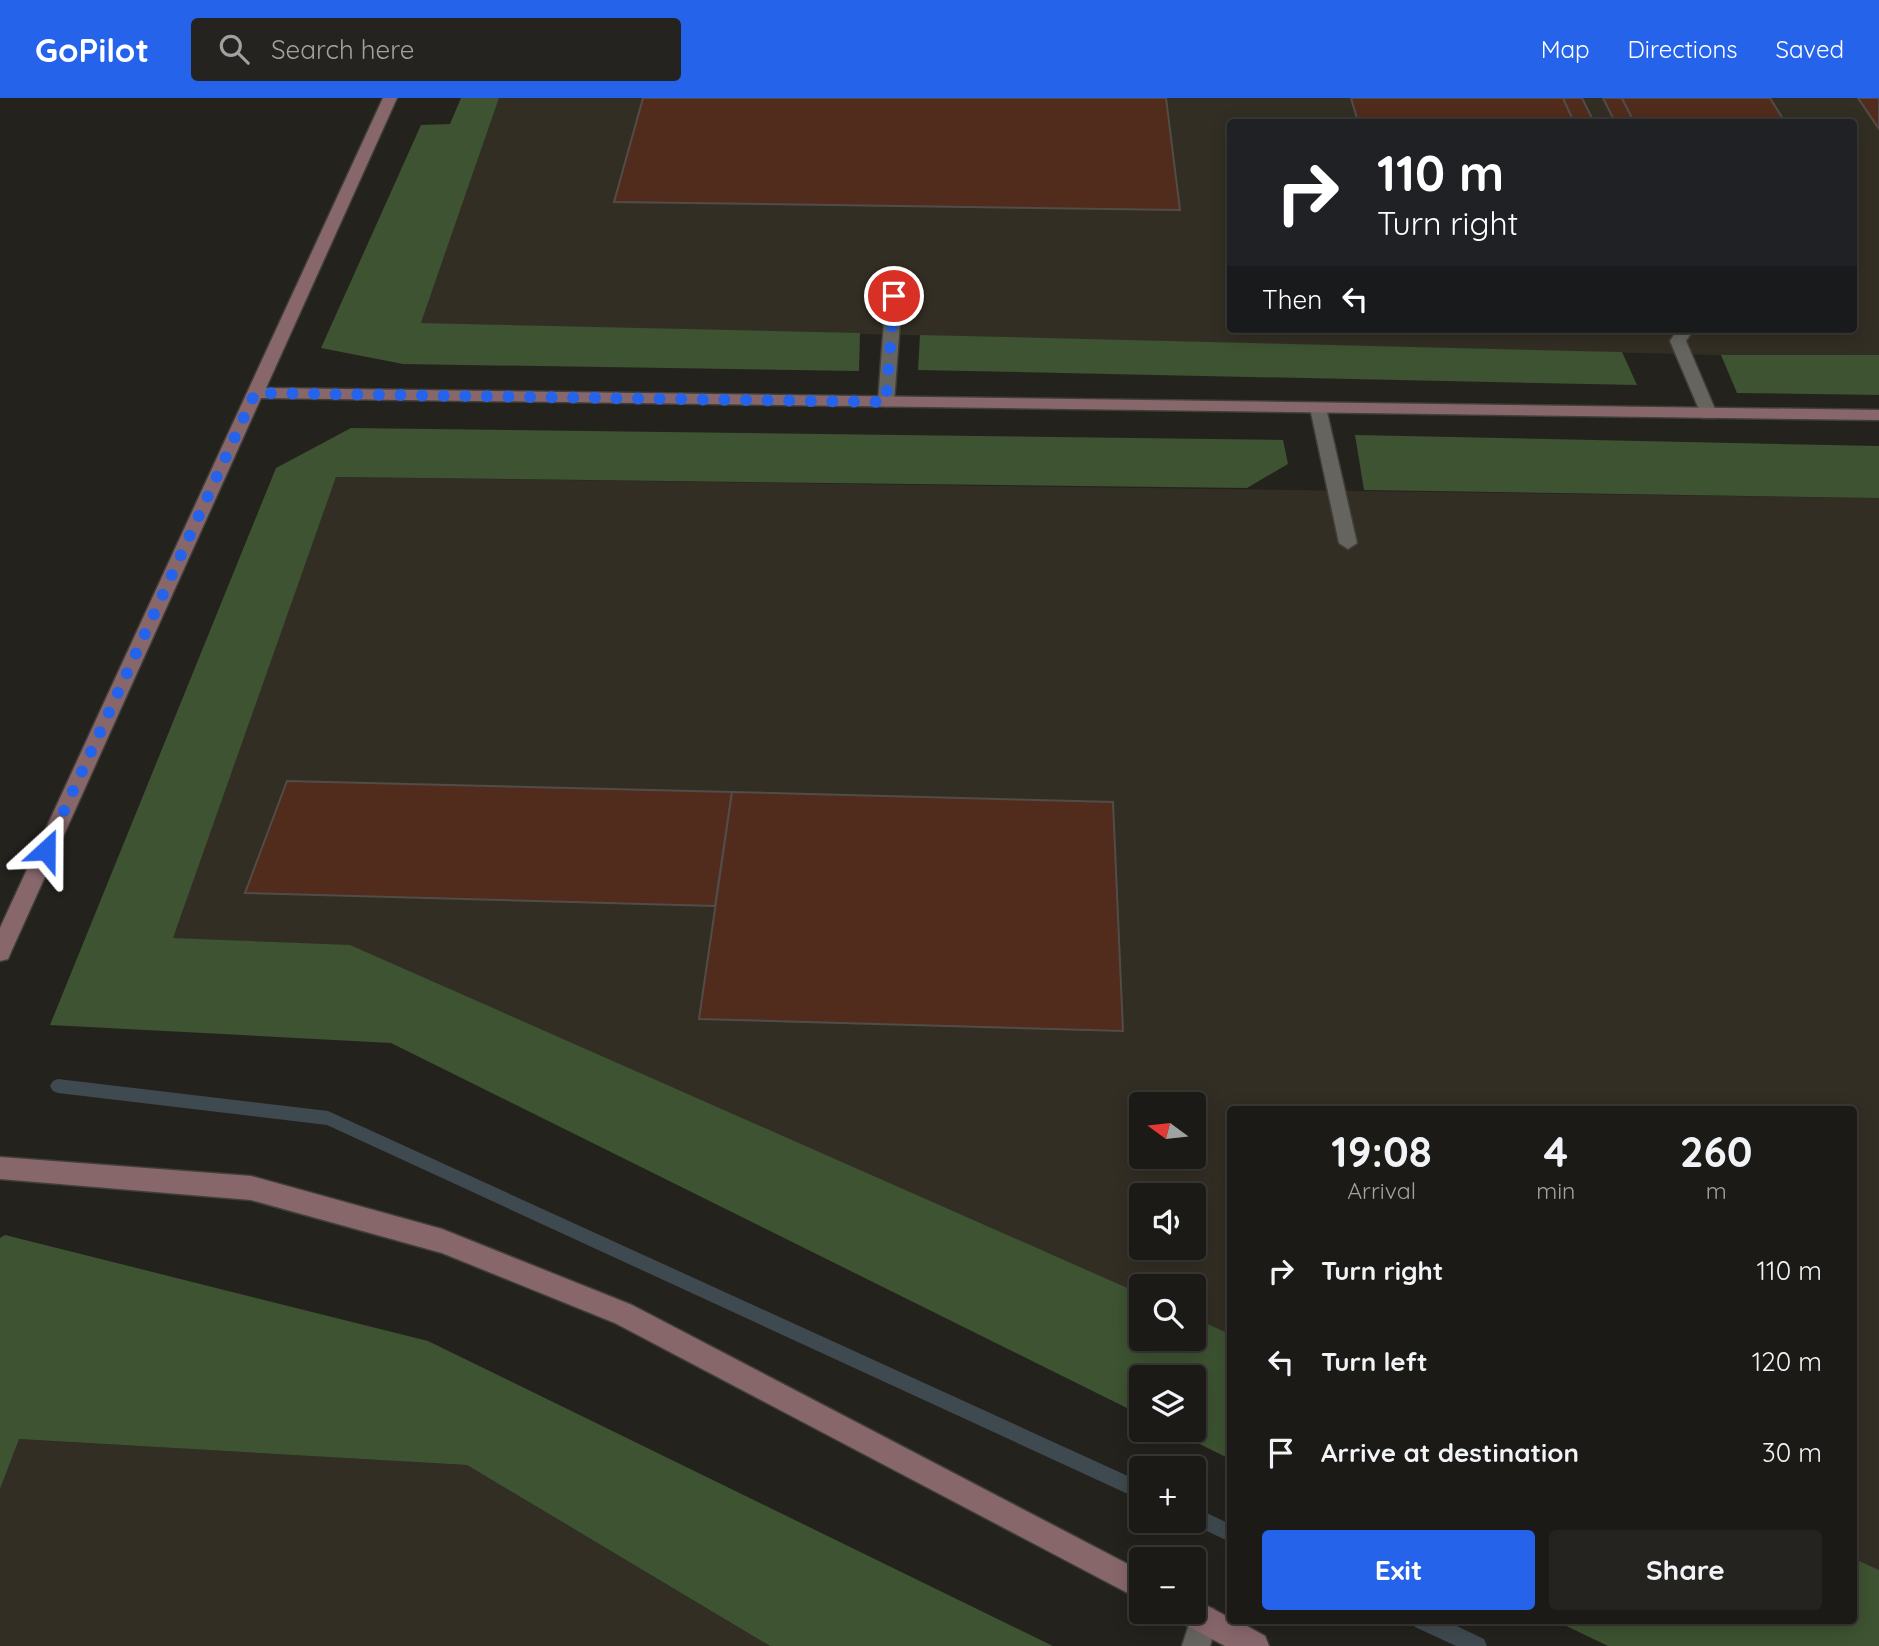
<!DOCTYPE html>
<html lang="en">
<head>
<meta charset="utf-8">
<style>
	body { margin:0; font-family:Quicksand,sans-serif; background:#24231f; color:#f1f3f6; height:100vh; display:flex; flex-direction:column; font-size:26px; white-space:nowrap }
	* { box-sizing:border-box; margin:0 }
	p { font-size:23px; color:#a0a1a1 }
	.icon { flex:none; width:38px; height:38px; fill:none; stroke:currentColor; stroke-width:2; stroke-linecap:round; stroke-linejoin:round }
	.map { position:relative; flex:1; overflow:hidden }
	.sheet { position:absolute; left:1227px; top:1008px; width:630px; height:518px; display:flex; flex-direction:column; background:#1b1a16; border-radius:7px; box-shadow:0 4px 18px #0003,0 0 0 2px #393835 }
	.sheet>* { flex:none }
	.banner { position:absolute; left:1227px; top:21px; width:630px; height:214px; border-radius:7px; box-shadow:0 4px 18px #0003,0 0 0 2px #393835; background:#202124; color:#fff; overflow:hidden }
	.needle { width:46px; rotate:285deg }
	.buttons { position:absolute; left:1129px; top:994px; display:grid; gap:14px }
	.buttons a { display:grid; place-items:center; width:77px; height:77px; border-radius:7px; background:#1b1a16; box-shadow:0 4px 18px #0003,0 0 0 2px #393835; font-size:35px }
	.pin { position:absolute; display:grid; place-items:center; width:60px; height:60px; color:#fff; margin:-30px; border:4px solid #fff; border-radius:50%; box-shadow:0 2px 7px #0007 }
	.me { position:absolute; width:77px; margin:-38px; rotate:24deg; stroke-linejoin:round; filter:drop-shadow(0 0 5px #0008) }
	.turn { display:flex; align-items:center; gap:24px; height:147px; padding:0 35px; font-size:32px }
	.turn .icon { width:91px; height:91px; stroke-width:2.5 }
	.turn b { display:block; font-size:49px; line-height:60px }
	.then { display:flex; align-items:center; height:66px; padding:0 35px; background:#0003; gap:14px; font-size:26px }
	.eta { display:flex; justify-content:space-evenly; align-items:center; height:119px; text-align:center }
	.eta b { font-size:42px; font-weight:700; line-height:49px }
	.button { display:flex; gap:14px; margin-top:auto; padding:14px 35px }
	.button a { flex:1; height:80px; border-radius:7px; background:#2563eb; color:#fff; font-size:28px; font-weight:700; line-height:80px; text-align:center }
	.button a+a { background:#24231f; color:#f1f3f6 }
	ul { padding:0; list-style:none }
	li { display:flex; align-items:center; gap:21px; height:91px; padding:0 35px }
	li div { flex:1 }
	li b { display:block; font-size:26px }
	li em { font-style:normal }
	header { display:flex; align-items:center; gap:42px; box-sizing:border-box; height:98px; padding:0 35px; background:#2563eb; color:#fff }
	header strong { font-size:33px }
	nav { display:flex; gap:38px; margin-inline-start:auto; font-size:24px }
	.search { width:490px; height:63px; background:#24231f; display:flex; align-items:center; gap:18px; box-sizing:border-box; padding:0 24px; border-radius:7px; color:#a0a1a1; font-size:26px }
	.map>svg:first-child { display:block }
	.built { fill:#322e24; fill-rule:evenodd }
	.forest { fill:#3d5331 }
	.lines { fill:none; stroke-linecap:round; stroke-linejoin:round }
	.stream { fill:#3f4a50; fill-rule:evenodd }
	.building { fill:#512c1c; stroke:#524c49; stroke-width:2 }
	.lane-casing { stroke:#403f3b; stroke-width:3 }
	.secondary-casing { stroke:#403f3b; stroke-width:3 }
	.lane { fill:#66645e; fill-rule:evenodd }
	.secondary { fill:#88676b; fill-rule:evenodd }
	.route { stroke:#2563eb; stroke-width:12; stroke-dasharray:0 21.6 }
</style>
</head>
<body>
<header>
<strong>GoPilot</strong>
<div class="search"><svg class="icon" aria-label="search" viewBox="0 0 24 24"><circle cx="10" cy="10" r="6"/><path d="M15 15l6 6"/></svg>Search here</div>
<nav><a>Map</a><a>Directions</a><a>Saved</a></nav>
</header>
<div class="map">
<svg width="1879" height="1548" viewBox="0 0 1879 1548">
	<rect width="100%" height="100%" fill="#24221d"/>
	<g class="built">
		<path d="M 499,0 L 1879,0 L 1879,257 L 1721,257 L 421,225 ZM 1230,24 L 1853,24 L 1853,231 L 1230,231 Z"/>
		<path d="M 336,379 L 1879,400 L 1879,1472 L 1853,1460 L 1853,1012 L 1230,1012 L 1230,1236 L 1194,1220 L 1194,1188 L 1141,1188 L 1141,1196 L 172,841 ZM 1141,1006 L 1194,1006 L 1194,1059 L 1141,1059 ZM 1141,1097 L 1194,1097 L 1194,1150 L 1141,1150 Z"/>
		<polygon points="18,1341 467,1367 770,1548 0,1548 0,1391"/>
	</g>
	<g class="forest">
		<polygon points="461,0 499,0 421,225 860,235 859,273 403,266 321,250 421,27 450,26"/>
		<polygon points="920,237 1622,254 1637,287 918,272"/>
		<polygon points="1721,257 1879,257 1879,297 1737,295"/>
		<polygon points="351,330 1283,342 1288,366 1247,390 336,379 173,840 350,847 1141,1196 1141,1241 1194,1241 1194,1220 1230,1236 1230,1361 1171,1332 1194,1332 1194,1279 1141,1279 1141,1317 391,945 50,927 276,370"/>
		<polygon points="1355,337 1879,348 1879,400 1364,392"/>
		<polygon points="5,1137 428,1243 1053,1548 770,1548 467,1367 19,1341 0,1391 0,1140"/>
		<polygon points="1853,1460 1879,1472 1879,1548 1608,1548 1556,1523 1853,1522"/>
	</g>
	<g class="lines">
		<g class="stream">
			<polygon points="58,981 328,1013 1141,1384 1141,1402 327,1027 58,995 53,993 50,988 53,983"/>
			<polygon points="1194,1409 1230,1426 1230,1444 1188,1424 1187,1423 1194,1423"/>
			<polygon points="1413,1522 1444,1522 1484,1541 1487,1548 1456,1548 1415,1529"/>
		</g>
	</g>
	<g class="building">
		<polygon points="643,0 1166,0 1180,112 614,104"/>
		<polygon points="1351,0 1563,0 1574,24 1358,24"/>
		<polygon points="1563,0 1582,0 1594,24 1574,24"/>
		<polygon points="1603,0 1622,0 1634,24 1615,24"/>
		<polygon points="1622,0 1770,0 1785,24 1634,24"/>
		<polygon points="1858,0 1879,0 1879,31"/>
		<polygon points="287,683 732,694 715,808 245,795"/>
		<polygon points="732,694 1113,704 1123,933 699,921"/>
	</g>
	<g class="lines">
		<defs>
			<g id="lane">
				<polygon points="894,193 902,198 894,304 886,309 878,304 886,198"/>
				<polygon points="1678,231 1694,231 1686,243 1717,316 1715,320 1703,320 1701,316 1670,243"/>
				<polygon points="1318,305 1326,310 1357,445 1348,451 1339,445 1310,310"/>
				<polygon points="1204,1507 1214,1511 1218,1521 1210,1548 1182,1548 1194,1511"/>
			</g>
			<g id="secondary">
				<polygon points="383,0 397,0 266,290 1879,312 1879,322 261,300 11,854 8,861 0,863 0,830"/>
				<polygon points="0,1059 251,1078 442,1131 632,1207 1141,1473 1141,1502 615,1225 442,1155 251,1102 0,1081"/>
				<polygon points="1194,1501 1230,1520 1230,1522 1236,1522 1265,1538 1269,1548 1225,1548 1180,1524 1176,1514 1194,1514"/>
			</g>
		</defs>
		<use href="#lane" class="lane-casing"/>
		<use href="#secondary" class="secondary-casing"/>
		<use href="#lane" class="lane"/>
		<use href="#secondary" class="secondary"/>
	</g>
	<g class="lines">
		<polyline class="route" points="46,752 255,295 886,304 894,198"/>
	</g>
</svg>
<div class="buttons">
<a><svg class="needle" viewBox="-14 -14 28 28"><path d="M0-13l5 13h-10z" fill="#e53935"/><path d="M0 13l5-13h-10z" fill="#a0a1a1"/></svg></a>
<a><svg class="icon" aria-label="sound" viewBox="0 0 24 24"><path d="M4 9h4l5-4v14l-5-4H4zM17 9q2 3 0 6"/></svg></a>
<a><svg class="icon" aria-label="search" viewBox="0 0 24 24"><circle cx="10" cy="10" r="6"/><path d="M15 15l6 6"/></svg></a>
<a><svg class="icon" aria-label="layers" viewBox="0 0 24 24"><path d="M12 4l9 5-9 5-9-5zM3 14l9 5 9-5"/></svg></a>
<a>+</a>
<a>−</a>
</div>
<div class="pin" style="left:894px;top:198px;background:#d93025"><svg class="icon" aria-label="arrive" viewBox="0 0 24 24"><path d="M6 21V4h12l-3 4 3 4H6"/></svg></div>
<svg class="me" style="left:46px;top:752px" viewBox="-20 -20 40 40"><path d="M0-17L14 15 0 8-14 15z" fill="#2563eb" stroke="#fff" stroke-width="4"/></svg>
<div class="banner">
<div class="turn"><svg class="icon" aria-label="right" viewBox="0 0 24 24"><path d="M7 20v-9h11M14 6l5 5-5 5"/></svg><div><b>110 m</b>Turn right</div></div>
<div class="then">Then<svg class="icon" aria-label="left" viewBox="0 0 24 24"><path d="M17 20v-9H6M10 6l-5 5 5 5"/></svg></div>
</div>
<section class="sheet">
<div class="eta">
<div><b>19:08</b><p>Arrival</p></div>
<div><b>4</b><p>min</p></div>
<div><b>260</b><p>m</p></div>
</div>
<ul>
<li><svg class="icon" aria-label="right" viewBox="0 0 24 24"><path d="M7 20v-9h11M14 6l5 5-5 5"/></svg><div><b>Turn right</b></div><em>110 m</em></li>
<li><svg class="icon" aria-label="left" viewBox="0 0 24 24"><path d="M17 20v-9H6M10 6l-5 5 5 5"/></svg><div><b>Turn left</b></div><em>120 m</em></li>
<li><svg class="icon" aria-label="arrive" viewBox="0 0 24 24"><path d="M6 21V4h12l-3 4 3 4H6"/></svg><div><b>Arrive at destination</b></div><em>30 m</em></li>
</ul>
<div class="button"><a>Exit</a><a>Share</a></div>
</section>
</div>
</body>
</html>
